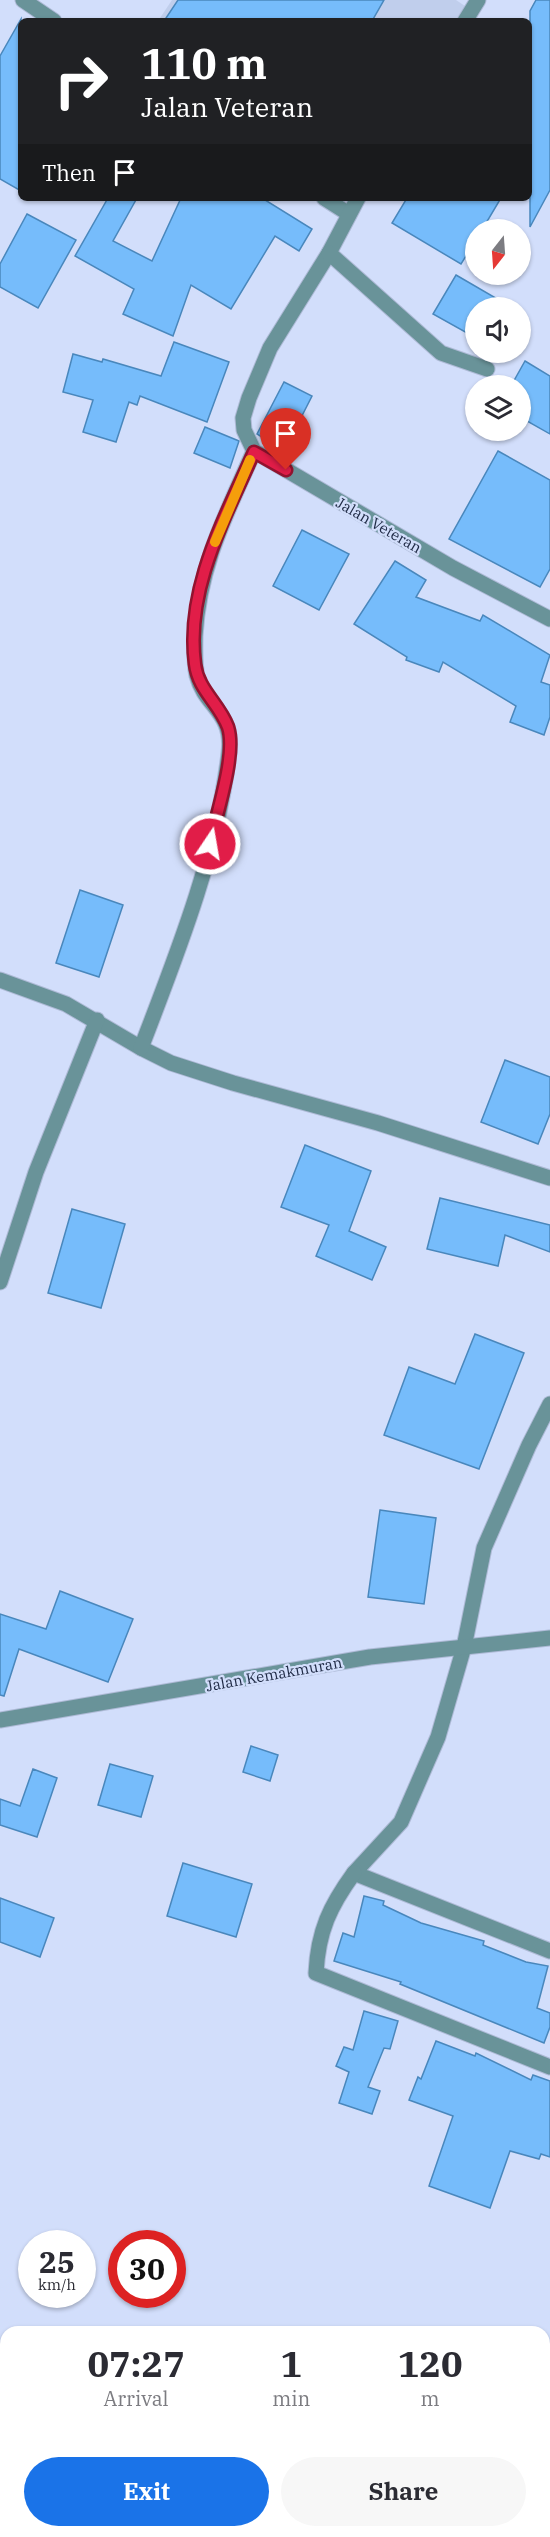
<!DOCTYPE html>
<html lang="en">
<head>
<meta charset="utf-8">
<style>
	body { margin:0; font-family:"IBM Plex Serif",serif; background:#f7f7f7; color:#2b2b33; height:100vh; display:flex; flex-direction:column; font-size:22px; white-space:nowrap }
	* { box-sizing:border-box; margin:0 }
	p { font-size:20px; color:#7c7c81 }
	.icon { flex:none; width:33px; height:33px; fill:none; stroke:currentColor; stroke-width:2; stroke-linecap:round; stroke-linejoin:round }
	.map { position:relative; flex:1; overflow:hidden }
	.sheet { position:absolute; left:0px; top:2326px; width:550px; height:212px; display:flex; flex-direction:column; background:#fff; border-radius:18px 18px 0 0; box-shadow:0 2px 4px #0004 }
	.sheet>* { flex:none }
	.guide { position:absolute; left:18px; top:18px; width:514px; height:183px; border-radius:9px; box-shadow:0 2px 4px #0004; background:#202124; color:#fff; overflow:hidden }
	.needle { width:39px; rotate:197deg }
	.controls { position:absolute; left:465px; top:219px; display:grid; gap:12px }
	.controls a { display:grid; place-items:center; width:66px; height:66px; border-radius:50%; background:#fff; box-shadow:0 2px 4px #0004; font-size:30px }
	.speed { position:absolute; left:18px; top:2230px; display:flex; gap:12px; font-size:30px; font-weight:700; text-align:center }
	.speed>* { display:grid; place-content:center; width:78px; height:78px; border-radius:50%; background:#fff; box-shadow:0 2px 4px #0004; line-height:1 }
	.speed small { font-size:15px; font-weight:400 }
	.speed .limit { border:9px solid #d22; background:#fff; color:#111 }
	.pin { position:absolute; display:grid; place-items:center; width:51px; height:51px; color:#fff; margin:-62px -26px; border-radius:50% 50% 50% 0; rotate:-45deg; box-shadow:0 0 6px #0007 }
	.pin .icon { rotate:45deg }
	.me { position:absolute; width:66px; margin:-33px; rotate:12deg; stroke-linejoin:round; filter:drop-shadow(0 0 4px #0008) }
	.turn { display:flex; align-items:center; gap:21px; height:126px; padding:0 24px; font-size:27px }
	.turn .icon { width:78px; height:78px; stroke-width:2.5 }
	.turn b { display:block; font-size:42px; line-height:51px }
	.then { display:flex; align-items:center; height:57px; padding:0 24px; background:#0003; gap:12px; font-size:22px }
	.eta { display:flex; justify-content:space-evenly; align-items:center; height:102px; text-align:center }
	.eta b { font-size:36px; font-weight:700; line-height:42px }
	.action { display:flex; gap:12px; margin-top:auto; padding:12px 24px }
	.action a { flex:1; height:69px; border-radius:36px; background:#1a73e8; color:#fff; font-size:24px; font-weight:700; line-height:69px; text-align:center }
	.action a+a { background:#f7f7f7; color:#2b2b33 }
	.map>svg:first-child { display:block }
	.built { fill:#c0ceec }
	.building { fill:#76bcfb; stroke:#4987bc; stroke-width:1.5 }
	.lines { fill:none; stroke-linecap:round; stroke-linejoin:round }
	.minor-casing { stroke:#aebad6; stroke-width:17 }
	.minor { stroke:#699399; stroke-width:15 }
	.route-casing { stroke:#92132f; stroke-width:15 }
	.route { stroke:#e11d48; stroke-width:10 }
	.slow { stroke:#f59e0b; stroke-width:10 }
	.labels { text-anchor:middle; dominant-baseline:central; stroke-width:4.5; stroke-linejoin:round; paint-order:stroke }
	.street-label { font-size:15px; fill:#1e2944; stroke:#d2defb }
</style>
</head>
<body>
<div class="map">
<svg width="550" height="2537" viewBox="0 0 550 2537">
	<rect width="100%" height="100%" fill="#d2defb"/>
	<polygon class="built" points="172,0 456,0 465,6 455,21 158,21"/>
	<g class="building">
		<polygon points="178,0 384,0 372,21 164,21"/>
		<polygon points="536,0 550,0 550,190 530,227 530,11"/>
		<polygon points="21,19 21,191 0,179 0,56"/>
		<polygon points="108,198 137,198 113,241 152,261 181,198 262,198 312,229 299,251 275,236 231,309 191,285 173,336 123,314 134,289 75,256"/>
		<polygon points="407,198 501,198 482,230 476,230 476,240 461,264 392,223"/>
		<polygon points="27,214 76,240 38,308 0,287 0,264"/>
		<polygon points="456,275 513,308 476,308 476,338 433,314"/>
		<polygon points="174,342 229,362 207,422 140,396 137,405 129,402 116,442 83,432 93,400 63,392 73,354 102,362 103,359 161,376"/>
		<polygon points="525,361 550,376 550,434 520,417 520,386 511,386"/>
		<polygon points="284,382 312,396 284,451 257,434"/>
		<polygon points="205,427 239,441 230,468 194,453"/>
		<polygon points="498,451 550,480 550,569 540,587 449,539"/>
		<polygon points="302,530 349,554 319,610 273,586"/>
		<polygon points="395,561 426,580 416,597 480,621 483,615 550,655 541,682 550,685 550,717 544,735 510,722 516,706 443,662 439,672 406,660 407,657 354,624"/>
		<polygon points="80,890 123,905 99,977 56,963"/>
		<polygon points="505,1060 550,1077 550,1114 538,1144 481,1122"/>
		<polygon points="305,1145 371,1171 349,1231 386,1247 372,1280 316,1256 329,1225 281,1207"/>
		<polygon points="440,1198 550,1225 550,1252 505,1235 498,1266 427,1249"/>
		<polygon points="72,1209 125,1224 101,1308 48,1293"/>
		<polygon points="475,1334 524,1353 479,1469 384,1435 409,1367 455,1384"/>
		<polygon points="380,1510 436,1518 424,1604 368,1597"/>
		<polygon points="60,1591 133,1619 108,1682 19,1649 4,1696 0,1695 0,1614 46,1629"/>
		<polygon points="251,1746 278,1755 270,1781 243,1772"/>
		<polygon points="110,1764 153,1776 141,1817 98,1805"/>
		<polygon points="33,1769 57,1778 37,1837 0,1825 0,1799 20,1806"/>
		<polygon points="183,1863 252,1884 236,1937 167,1916"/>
		<polygon points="364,1896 384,1901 383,1905 421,1923 484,1941 483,1945 526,1962 548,1966 537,2008 550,2013 550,2027 544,2043 400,1984 401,1982 334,1961 343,1933 354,1937"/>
		<polygon points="0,1898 54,1918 40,1957 0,1942"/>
		<polygon points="364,2011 398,2021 390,2049 384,2048 368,2087 380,2091 372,2114 339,2103 349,2072 336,2066 344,2047 353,2050"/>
		<polygon points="436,2041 475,2056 476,2053 531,2080 533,2075 550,2081 550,2157 541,2154 539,2159 510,2151 490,2208 429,2186 453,2116 409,2100 418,2077 421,2079"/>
	</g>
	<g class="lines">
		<defs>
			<g id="minor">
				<polyline points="23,0 54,21"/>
				<polyline points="465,21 478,0"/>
				<polyline points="324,198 349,214"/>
				<polyline points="358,198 329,253 270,348 249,398 243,418 244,430 254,451 453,568 550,619"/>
				<polyline points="329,253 441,353 487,369"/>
				<polyline points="0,980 66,1004 141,1048 171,1063 233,1083 378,1123 550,1178"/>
				<path d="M 141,1048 C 177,954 217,854 229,753 C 234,712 205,707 197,676 C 194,663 195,649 195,636 C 199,565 226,515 254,451"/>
				<polyline points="0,1282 36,1172 97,1020"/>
				<polyline points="550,1404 529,1445 484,1548 464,1647 438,1737 401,1822 354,1873 550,1951"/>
				<polyline points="0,1720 370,1657 550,1638"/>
				<path d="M 354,1873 C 330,1906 318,1931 316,1973 L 550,2067"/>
			</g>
		</defs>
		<use href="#minor" class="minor-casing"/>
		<use href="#minor" class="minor"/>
	</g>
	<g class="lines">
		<defs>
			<path id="route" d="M 210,844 C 216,814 237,755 228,727 C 219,703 198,690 195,664 C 185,589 225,518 254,452 L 286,470"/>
		</defs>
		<use href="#route" class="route-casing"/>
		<use href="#route" class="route"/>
		<polyline class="slow" points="215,542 250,460"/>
	</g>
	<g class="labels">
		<g class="street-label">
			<text transform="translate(379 525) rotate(30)">Jalan Veteran</text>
			<text transform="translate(274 1674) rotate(-10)">Jalan Kemakmuran</text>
		</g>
	</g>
</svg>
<div class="controls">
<a><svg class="needle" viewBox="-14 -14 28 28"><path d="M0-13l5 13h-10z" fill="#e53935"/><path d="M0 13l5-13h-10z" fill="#7c7c81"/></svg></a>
<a><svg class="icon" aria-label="sound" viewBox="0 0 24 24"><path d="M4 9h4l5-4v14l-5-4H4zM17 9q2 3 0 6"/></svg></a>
<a><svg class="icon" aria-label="layers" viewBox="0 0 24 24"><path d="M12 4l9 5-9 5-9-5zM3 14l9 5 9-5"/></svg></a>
</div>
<div class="speed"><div>25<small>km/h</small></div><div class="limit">30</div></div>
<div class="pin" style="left:286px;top:470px;background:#d93025"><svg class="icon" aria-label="arrive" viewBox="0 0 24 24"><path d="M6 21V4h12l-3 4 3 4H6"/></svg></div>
<svg class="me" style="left:210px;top:844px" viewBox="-20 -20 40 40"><circle r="17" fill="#e11d48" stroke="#fff" stroke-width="3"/><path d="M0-11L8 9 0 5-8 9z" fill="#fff"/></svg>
<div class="guide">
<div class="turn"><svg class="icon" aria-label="right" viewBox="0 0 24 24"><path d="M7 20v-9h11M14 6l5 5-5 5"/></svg><div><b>110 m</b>Jalan Veteran</div></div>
<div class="then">Then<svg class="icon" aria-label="arrive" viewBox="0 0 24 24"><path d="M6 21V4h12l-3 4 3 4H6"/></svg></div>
</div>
<section class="sheet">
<div class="eta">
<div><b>07:27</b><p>Arrival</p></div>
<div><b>1</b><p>min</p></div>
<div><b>120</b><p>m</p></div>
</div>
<div class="action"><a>Exit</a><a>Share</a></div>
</section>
</div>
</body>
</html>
